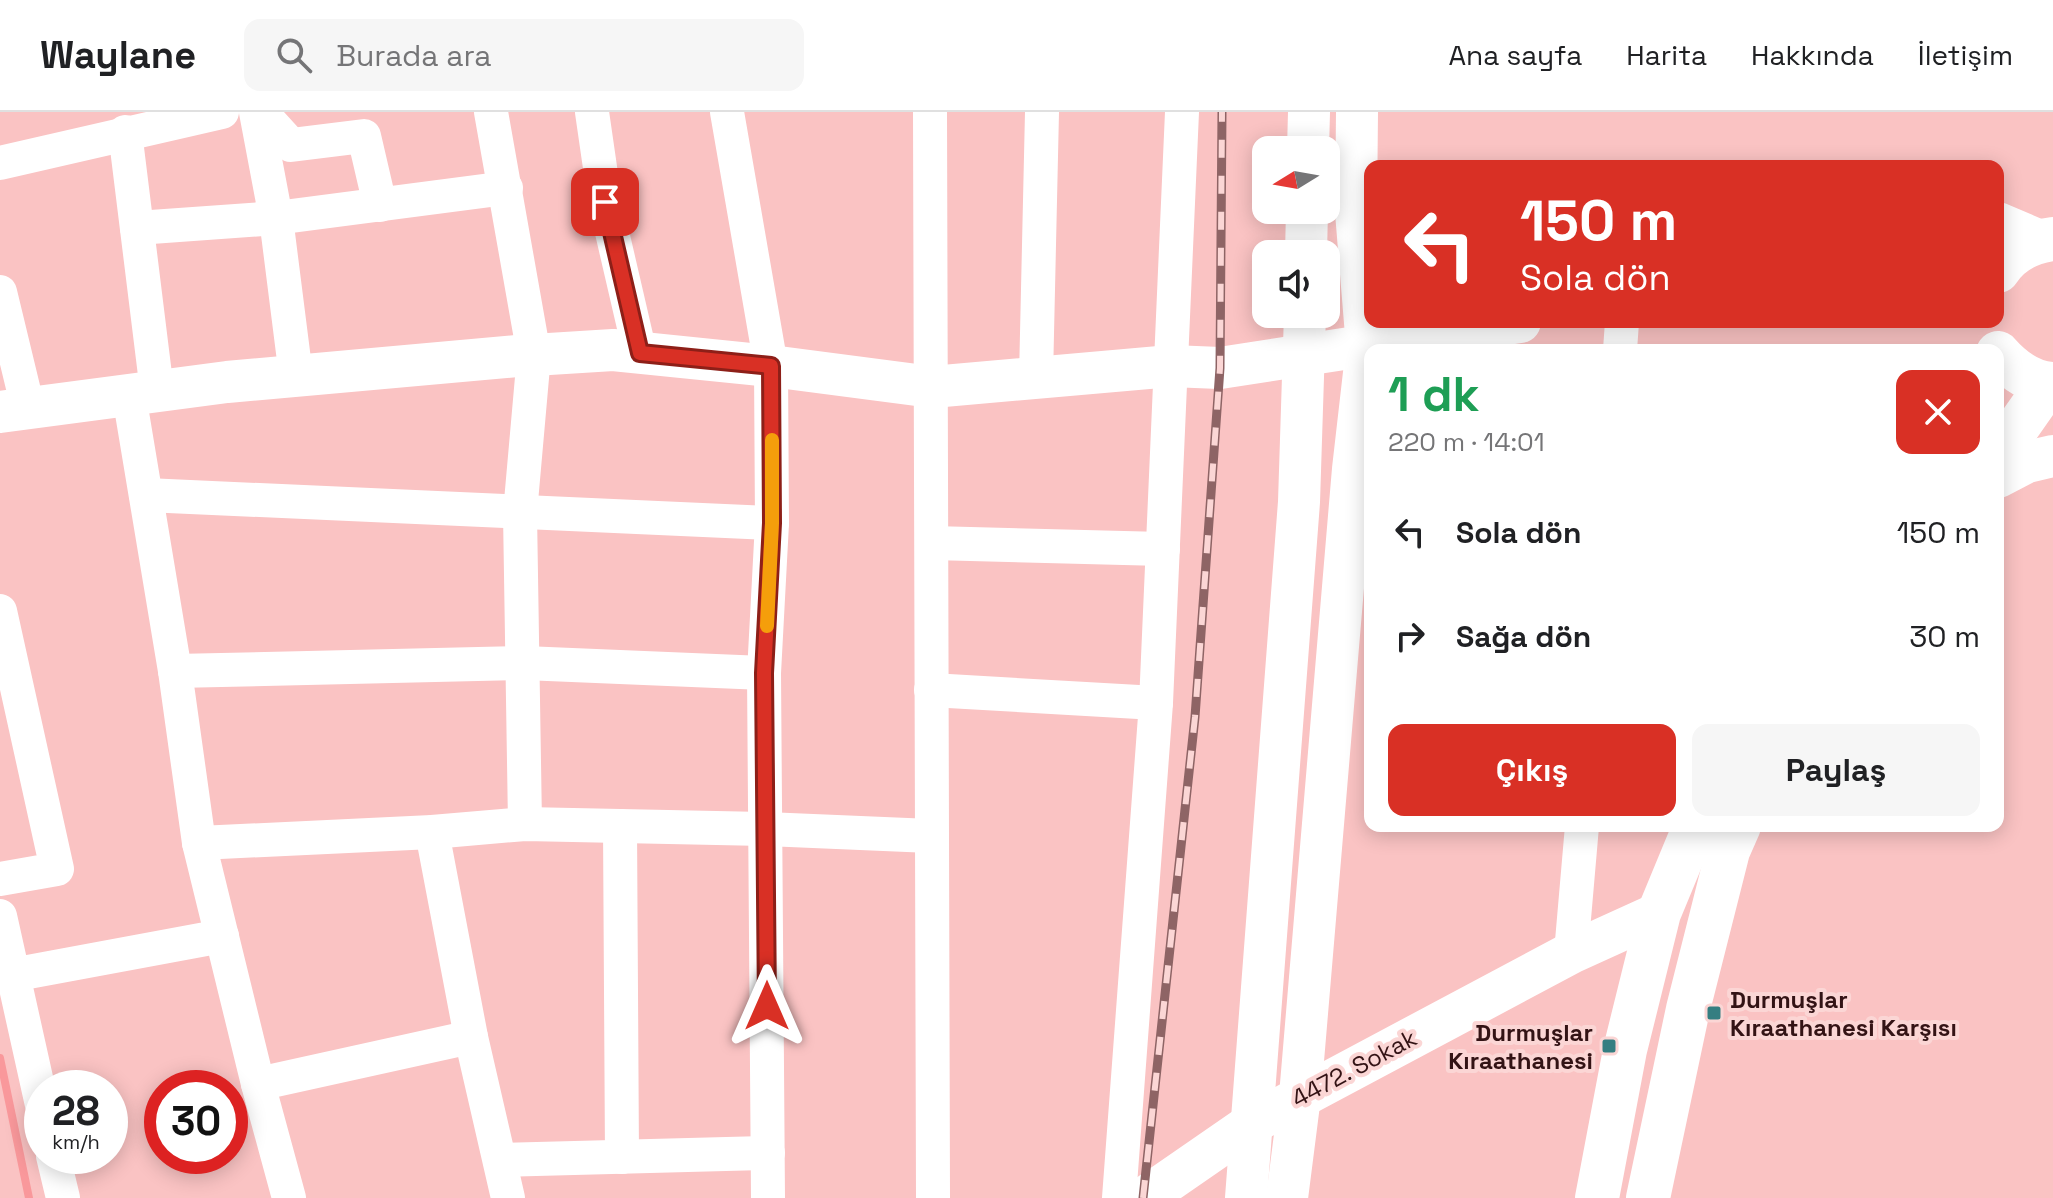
<!DOCTYPE html>
<html lang="tr">
<head>
<meta charset="utf-8">
<style>
	body { margin:0; font-family:"Space Grotesk",sans-serif; background:#f6f6f6; color:#202124; height:100vh; display:flex; flex-direction:column; font-size:30px; white-space:nowrap }
	* { box-sizing:border-box; margin:0 }
	p { font-size:26px; color:#757577 }
	.icon { flex:none; width:44px; height:44px; fill:none; stroke:currentColor; stroke-width:2; stroke-linecap:round; stroke-linejoin:round }
	.map { position:relative; flex:1; overflow:hidden }
	.panel { position:absolute; left:1364px; top:232px; width:640px; height:488px; display:flex; flex-direction:column; background:#fff; border-radius:16px; box-shadow:0 4px 20px #0003 }
	.panel>* { flex:none }
	.hud { position:absolute; left:1364px; top:48px; width:640px; height:168px; border-radius:16px; box-shadow:0 4px 20px #0003; background:#d93025; color:#fff; overflow:hidden }
	.needle { width:52px; rotate:259deg }
	.controls { position:absolute; left:1252px; top:24px; display:grid; gap:16px }
	.controls a { display:grid; place-items:center; width:88px; height:88px; border-radius:16px; background:#fff; box-shadow:0 4px 20px #0003; font-size:40px }
	.speed { position:absolute; left:24px; top:958px; display:flex; gap:16px; font-size:40px; font-weight:700; text-align:center }
	.speed>* { display:grid; place-content:center; width:104px; height:104px; border-radius:50%; background:#fff; box-shadow:0 4px 20px #0003; line-height:1 }
	.speed small { font-size:20px; font-weight:400 }
	.speed .limit { border:12px solid #d22; background:#fff; color:#111 }
	.pin { position:absolute; display:grid; place-items:center; width:68px; height:68px; color:#fff; margin:-34px; border-radius:16px; box-shadow:0 4px 12px #0006 }
	.me { position:absolute; width:88px; margin:-44px; rotate:0deg; stroke-linejoin:round; filter:drop-shadow(0 0 6px #0008) }
	.turn { display:flex; align-items:center; gap:28px; height:168px; padding:0 24px; font-size:36px }
	.turn .icon { width:104px; height:104px; stroke-width:2.5 }
	.turn b { display:block; font-size:56px; line-height:68px }
	.round { display:grid; place-items:center; flex:none; width:84px; height:84px; border-radius:16px; background:#f6f6f6 }
	.summary { display:flex; align-items:center; justify-content:space-between; height:136px; padding:0 24px }
	h1 { font-size:48px; font-weight:700; line-height:60px; color:#1e9e55 }
	.primary-button { display:flex; gap:16px; margin-top:auto; padding:16px 24px }
	.primary-button a { flex:1; height:92px; border-radius:16px; background:#d93025; color:#fff; font-size:32px; font-weight:700; line-height:92px; text-align:center }
	.primary-button a+a { background:#f6f6f6; color:#202124 }
	ul { padding:0; list-style:none }
	li { display:flex; align-items:center; gap:24px; height:104px; padding:0 24px }
	li div { flex:1 }
	li b { display:block; font-size:30px }
	li em { font-style:normal }
	header { display:flex; align-items:center; gap:48px; box-sizing:border-box; height:112px; padding:0 40px; background:#fff; border-bottom:2px solid #e0e0e0 }
	header strong { font-size:38px }
	nav { display:flex; gap:44px; margin-inline-start:auto; font-size:28px }
	.search { width:560px; height:72px; background:#f6f6f6; display:flex; align-items:center; gap:20px; box-sizing:border-box; padding:0 28px; border-radius:16px; color:#757577; font-size:30px }
	.map>svg:first-child { display:block }
	.lines { fill:none; stroke-linecap:round; stroke-linejoin:round }
	.stream { stroke:#f9989b; stroke-width:8 }
	.minor { stroke:#fff; stroke-width:34 }
	.tertiary { stroke:#fff; stroke-width:42 }
	.secondary { stroke:#fff; stroke-width:44 }
	.rail-casing { stroke:#8e6465; stroke-width:9 }
	.rail { stroke:#fbd6d5; stroke-width:6; stroke-dasharray:18; stroke-linecap:butt }
	.route-casing { stroke:#8d1f18; stroke-width:20 }
	.route { stroke:#d93025; stroke-width:14 }
	.slow { stroke:#f59e0b; stroke-width:14 }
	.poi-dot { fill:#357e81; stroke:#fbd6d5; stroke-width:3 }
	.labels { text-anchor:middle; dominant-baseline:central; stroke-width:8; stroke-linejoin:round; paint-order:stroke }
	.poi-label { font-size:24px; font-weight:bold; fill:#331315; stroke:#fbd6d5; text-anchor:start }
	.street-label { font-size:24px; fill:#331315; stroke:#fbd6d5 }
</style>
</head>
<body>
<header>
<strong>Waylane</strong>
<div class="search"><svg class="icon" aria-label="search" viewBox="0 0 24 24"><circle cx="10" cy="10" r="6"/><path d="M15 15l6 6"/></svg>Burada ara</div>
<nav><a>Ana sayfa</a><a>Harita</a><a>Hakkında</a><a>İletişim</a></nav>
</header>
<div class="map">
<svg width="2053" height="1086" viewBox="0 0 2053 1086">
	<rect width="100%" height="100%" fill="#fac3c3"/>
	<g class="lines">
		<polyline class="stream" points="0,946 29,1086"/>
		<g class="minor">
			<polyline points="256,0 276,106 296,264"/>
			<polyline points="261,0 291,33 364,24 380,93"/>
			<polyline points="491,0 534,243 520,401 525,712"/>
			<polyline points="592,0 605,90 640,241"/>
			<polyline points="727,0 771,254 772,411 764,561 768,1086"/>
			<polyline points="930,0 933,1086"/>
			<polyline points="125,20 157,279"/>
			<polyline points="0,51 222,0"/>
			<polyline points="137,116 276,106 506,76"/>
			<polyline points="0,180 28,296"/>
			<polyline points="1620,238 1622,210"/>
			<polyline points="1036,266 1042,0"/>
			<polyline points="129,283 175,559 199,731 258,972 289,1086"/>
			<polyline points="146,383 772,411"/>
			<polyline points="932,431 1163,437"/>
			<polyline points="0,499 57,757 0,767"/>
			<polyline points="175,559 524,551 764,561"/>
			<polyline points="931,578 1156,591"/>
			<polyline points="620,714 622,1045"/>
			<polyline points="432,720 471,925 508,1086"/>
			<polyline points="199,731 432,720 525,712 766,717 931,724"/>
			<polyline points="0,804 42,993"/>
			<polyline points="1571,841 1582,714"/>
			<polyline points="12,863 222,824"/>
			<polyline points="258,972 471,925"/>
			<polyline points="53,1044 63,1086"/>
			<polyline points="500,1048 768,1041"/>
			<polyline points="1119,1086 1156,591 1182,0"/>
		</g>
		<g class="tertiary">
			<polyline points="1308,38 1309,0"/>
			<polyline points="1998,111 2040,129"/>
			<polyline points="1306,142 1307,98"/>
			<polyline points="0,300 227,270 517,244 613,238 771,254 932,275 1171,254 1220,256 1520,210"/>
			<polyline points="1998,365 2027,350 2053,344"/>
			<polyline points="1144,1086 1254,1010 1571,841 1659,801"/>
			<polyline points="1246,1086 1299,390 1305,202"/>
			<polyline points="1287,1086 1300,984 1353,357 1367,235 1356,100 1357,0"/>
		</g>
		<g class="secondary">
			<path d="M 1998,159 C 2010,140 2031,130 2053,127"/>
			<path d="M 1998,241 C 2013,258 2030,271 2053,272"/>
			<polyline points="1998,343 2048,272"/>
			<polyline points="1597,1086 1625,938 1659,801 1695,714"/>
			<polyline points="1648,1086 1688,897 1728,739 1739,714"/>
		</g>
		<defs>
			<polyline id="rail" points="1143,1086 1195,605 1220,256 1222,0"/>
		</defs>
		<use href="#rail" class="rail-casing"/>
		<use href="#rail" class="rail"/>
	</g>
	<g class="lines">
		<defs>
			<polyline id="route" points="605,90 640,241 771,254 772,411 764,561 767,894"/>
		</defs>
		<use href="#route" class="route-casing"/>
		<use href="#route" class="route"/>
		<polyline class="slow" points="767,514 772,411 772,328"/>
	</g>
	<g class="poi-dot">
		<rect x="1706" y="893" width="16" height="16" rx="4"/>
		<rect x="1601" y="926" width="16" height="16" rx="4"/>
	</g>
	<g class="labels">
		<g class="poi-label">
			<text x="1730" y="887">Durmuşlar<tspan x="1730" dy="28">Kıraathanesi Karşısı</tspan></text>
			<text x="1593" y="920" text-anchor="end">Durmuşlar<tspan x="1593" dy="28">Kıraathanesi</tspan></text>
		</g>
		<g class="street-label">
			<text transform="translate(1354 956) rotate(-28)">4472. Sokak</text>
		</g>
	</g>
</svg>
<div class="controls">
<a><svg class="needle" viewBox="-14 -14 28 28"><path d="M0-13l5 13h-10z" fill="#e53935"/><path d="M0 13l5-13h-10z" fill="#757577"/></svg></a>
<a><svg class="icon" aria-label="sound" viewBox="0 0 24 24"><path d="M4 9h4l5-4v14l-5-4H4zM17 9q2 3 0 6"/></svg></a>
</div>
<div class="speed"><div>28<small>km/h</small></div><div class="limit">30</div></div>
<div class="pin" style="left:605px;top:90px;background:#d93025"><svg class="icon" aria-label="arrive" viewBox="0 0 24 24"><path d="M6 21V4h12l-3 4 3 4H6"/></svg></div>
<svg class="me" style="left:767px;top:894px" viewBox="-20 -20 40 40"><path d="M0-17L14 15 0 8-14 15z" fill="#d93025" stroke="#fff" stroke-width="4"/></svg>
<div class="hud">
<div class="turn"><svg class="icon" aria-label="left" viewBox="0 0 24 24"><path d="M17 20v-9H6M10 6l-5 5 5 5"/></svg><div><b>150 m</b>Sola dön</div></div>
</div>
<section class="panel">
<div class="summary"><div><h1>1 dk</h1><p>220 m · 14:01</p></div><a class="round" style="background:#d93025;color:#fff"><svg class="icon" aria-label="close" viewBox="0 0 24 24"><path d="M6 6l12 12M18 6L6 18"/></svg></a></div>
<ul>
<li><svg class="icon" aria-label="left" viewBox="0 0 24 24"><path d="M17 20v-9H6M10 6l-5 5 5 5"/></svg><div><b>Sola dön</b></div><em>150 m</em></li>
<li><svg class="icon" aria-label="right" viewBox="0 0 24 24"><path d="M7 20v-9h11M14 6l5 5-5 5"/></svg><div><b>Sağa dön</b></div><em>30 m</em></li>
</ul>
<div class="primary-button"><a>Çıkış</a><a>Paylaş</a></div>
</section>
</div>
</body>
</html>
